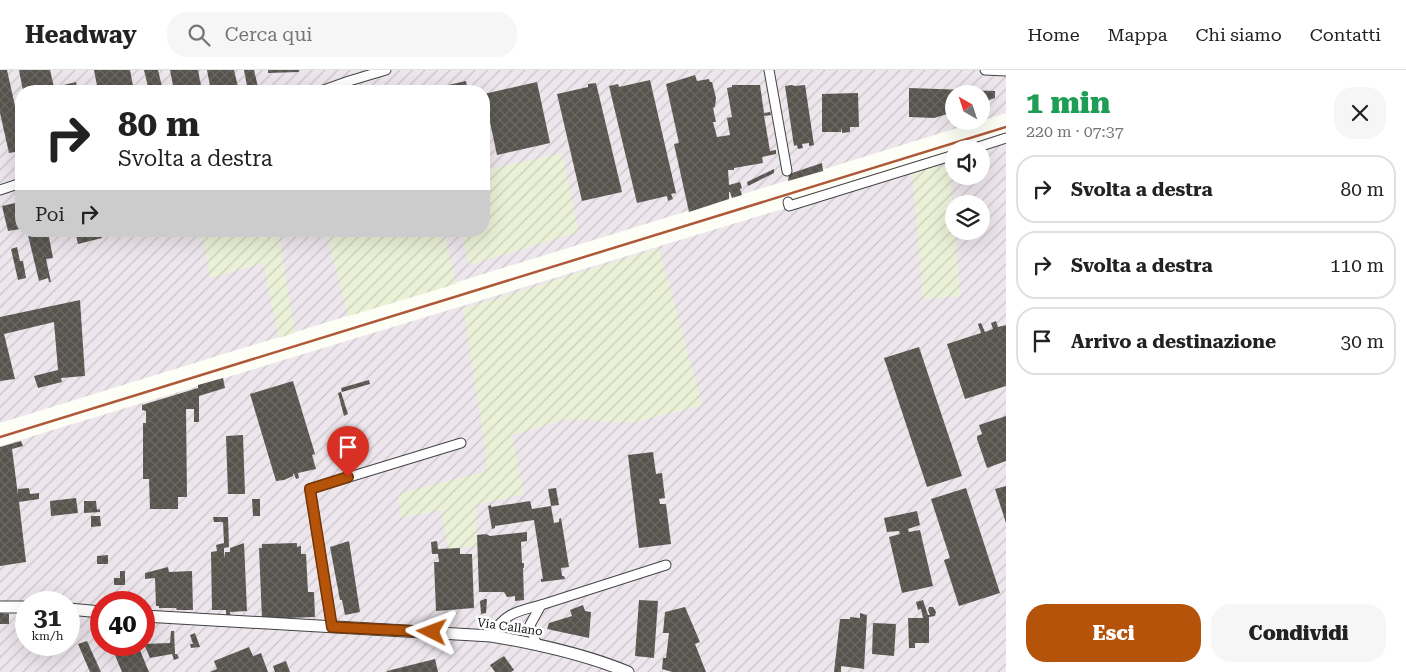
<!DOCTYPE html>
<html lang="it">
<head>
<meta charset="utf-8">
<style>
	body { margin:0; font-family:"Roboto Serif",serif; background:#f6f6f6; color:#222; height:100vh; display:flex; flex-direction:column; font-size:19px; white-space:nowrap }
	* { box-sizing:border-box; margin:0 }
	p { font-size:16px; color:#767676 }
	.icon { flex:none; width:28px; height:28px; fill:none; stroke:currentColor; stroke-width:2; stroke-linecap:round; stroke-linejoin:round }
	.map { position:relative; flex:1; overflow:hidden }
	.drawer { display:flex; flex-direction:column; background:#fff; width:400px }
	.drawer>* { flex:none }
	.hud { position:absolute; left:15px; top:15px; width:475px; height:152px; border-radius:20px; box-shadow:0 5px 20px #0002; background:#fff; color:#222; overflow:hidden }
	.needle { width:32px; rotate:321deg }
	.tools { position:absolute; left:945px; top:15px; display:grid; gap:10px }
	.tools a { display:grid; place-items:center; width:45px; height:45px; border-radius:50%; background:#fff; box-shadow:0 5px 20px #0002; font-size:25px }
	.speed { position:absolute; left:15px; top:521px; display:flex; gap:10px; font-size:25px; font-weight:700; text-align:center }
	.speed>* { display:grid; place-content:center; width:65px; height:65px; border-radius:50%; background:#fff; box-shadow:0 5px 20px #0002; line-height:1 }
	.speed small { font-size:12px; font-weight:400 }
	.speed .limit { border:8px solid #d22; background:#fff; color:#111 }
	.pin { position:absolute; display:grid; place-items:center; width:42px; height:42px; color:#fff; margin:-51px -21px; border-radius:50% 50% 50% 0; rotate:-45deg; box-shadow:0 0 5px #0007 }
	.pin .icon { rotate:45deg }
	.me { position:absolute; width:55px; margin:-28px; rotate:273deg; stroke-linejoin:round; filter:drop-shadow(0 0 4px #0008) }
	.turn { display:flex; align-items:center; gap:18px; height:105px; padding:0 20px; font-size:22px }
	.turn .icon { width:65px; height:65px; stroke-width:2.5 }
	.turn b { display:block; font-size:35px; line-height:42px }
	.then { display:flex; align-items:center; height:48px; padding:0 20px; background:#0003; gap:10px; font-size:19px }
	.round { display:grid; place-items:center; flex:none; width:52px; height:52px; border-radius:20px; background:#f6f6f6 }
	.head { display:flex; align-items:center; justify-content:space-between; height:85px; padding:0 20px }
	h1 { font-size:30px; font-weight:800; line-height:38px; color:#1e9e55 }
	.cta { display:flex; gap:10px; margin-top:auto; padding:10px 20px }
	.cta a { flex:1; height:58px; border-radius:20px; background:#b45309; color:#fff; font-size:20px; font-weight:800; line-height:58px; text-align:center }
	.cta a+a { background:#f6f6f6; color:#222 }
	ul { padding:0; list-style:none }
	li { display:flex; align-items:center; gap:15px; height:68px; margin:0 10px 8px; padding:0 10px; border:2px solid #e0e0e0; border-radius:20px }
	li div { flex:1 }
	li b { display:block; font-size:19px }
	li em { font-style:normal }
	header { display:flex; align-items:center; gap:30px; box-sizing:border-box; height:70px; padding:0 25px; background:#fff; border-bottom:1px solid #e0e0e0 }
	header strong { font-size:24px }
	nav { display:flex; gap:28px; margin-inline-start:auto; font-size:18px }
	.search { width:350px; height:45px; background:#f6f6f6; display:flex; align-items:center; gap:12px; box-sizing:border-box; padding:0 18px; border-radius:20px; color:#767676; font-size:19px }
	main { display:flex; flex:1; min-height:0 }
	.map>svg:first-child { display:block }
	.industrial { fill:url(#industrial-furrows); fill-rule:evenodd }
	.farmland { fill:url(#farmland-furrows) }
	.building { fill:url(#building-cross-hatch) }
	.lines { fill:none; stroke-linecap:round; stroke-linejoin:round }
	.minor-casing { stroke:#434343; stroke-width:11 }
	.tertiary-casing { stroke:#434343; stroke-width:13 }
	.minor { stroke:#fff; stroke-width:9 }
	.tertiary { stroke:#fff; stroke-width:11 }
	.rail { stroke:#af5839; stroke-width:2.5 }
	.route-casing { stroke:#753606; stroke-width:12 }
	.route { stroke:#b45309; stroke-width:9 }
	.labels { text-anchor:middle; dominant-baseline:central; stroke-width:5; stroke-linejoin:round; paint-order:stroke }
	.street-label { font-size:12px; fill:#101010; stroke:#fff }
</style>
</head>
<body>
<header>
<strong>Headway</strong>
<div class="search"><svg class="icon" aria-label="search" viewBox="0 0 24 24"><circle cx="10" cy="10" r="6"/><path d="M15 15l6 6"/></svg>Cerca qui</div>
<nav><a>Home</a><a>Mappa</a><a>Chi siamo</a><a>Contatti</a></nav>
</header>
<main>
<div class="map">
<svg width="1006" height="602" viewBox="0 0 1006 602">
	<defs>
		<pattern id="industrial-furrows" width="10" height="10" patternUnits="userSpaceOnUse" patternTransform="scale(1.25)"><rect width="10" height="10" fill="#ede6ec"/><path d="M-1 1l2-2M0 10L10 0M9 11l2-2" fill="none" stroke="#cac4c9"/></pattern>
		<pattern id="farmland-furrows" width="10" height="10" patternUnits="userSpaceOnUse" patternTransform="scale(1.25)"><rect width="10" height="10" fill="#ebf1d7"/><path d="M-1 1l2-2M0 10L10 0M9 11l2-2" fill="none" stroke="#c8ceb8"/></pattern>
		<pattern id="building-cross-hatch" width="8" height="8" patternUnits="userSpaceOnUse" patternTransform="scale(1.25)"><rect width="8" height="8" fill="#57544e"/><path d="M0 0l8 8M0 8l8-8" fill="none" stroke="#6a6863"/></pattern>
	</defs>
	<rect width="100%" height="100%" fill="#fdfef5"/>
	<g class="industrial">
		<path d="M 0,0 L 1006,0 L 1006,43 L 981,51 L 981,24 L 954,24 L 954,51 L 980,51 L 0,353 ZM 21,21 L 484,21 L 484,161 L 21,161 Z"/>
		<path d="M 1006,71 L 1006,602 L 0,602 L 0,376 L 954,87 L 954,106 L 981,106 L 981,79 ZM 954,134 L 981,134 L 981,161 L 954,161 ZM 26,532 L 69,532 L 69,575 L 26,575 ZM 101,532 L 144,532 L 144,575 L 101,575 Z"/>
	</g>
	<g class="farmland">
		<polygon points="484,69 491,99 562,83 579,162 469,195 460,161 484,161"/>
		<polygon points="950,96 954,161 955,161 960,226 923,229 912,99"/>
		<polygon points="202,161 278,161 295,263 279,268 263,193 210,208"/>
		<polygon points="325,161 444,161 456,214 349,246"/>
		<polygon points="659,178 702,335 632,353 568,349 512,365 524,424 476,435 477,477 448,478 441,440 401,448 398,424 487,401 486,381 463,239"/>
	</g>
	<g class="building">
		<polygon points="0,0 7,0 21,63 21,81 9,83 0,43"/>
		<polygon points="19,0 50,0 55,21 23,21"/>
		<polygon points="94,0 130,0 134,21 98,21"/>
		<polygon points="144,0 158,0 163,21 149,21"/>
		<polygon points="170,0 198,0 202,21 174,21"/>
		<polygon points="207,0 234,0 239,21 211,21"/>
		<polygon points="244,0 254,0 259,21 248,21"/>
		<polygon points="268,0 299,0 299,2 268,3"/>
		<polygon points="695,5 697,11 709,9 710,12 712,12 716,28 715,37 713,38 716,52 713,52 717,67 730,65 727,48 732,47 727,18 732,17 732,15 760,15 764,43 770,42 771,45 764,46 770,81 776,80 776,84 762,87 763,93 734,98 734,100 728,100 729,115 740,112 742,118 740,119 742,125 732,128 730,122 729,122 729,129 689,142 674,74 679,73 666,14"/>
		<polygon points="650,10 676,123 671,124 673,129 668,131 667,126 637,133 609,16 618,14 619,17"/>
		<polygon points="466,11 468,21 440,21 439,17"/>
		<polygon points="76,12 78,21 60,21 59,16"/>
		<polygon points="537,12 550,73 497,85 484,24"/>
		<polygon points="596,13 622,122 582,131 557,24 588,17 588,14"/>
		<polygon points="792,15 795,16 805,15 814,75 809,76 809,73 802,74 803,78 798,79 797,75 794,76 785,16"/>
		<polygon points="909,18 995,21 995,28 981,33 981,24 954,24 954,42 934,48 909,47"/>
		<polygon points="858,23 859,57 850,57 850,62 842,63 842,57 841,62 822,62 822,24"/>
		<polygon points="822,93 823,101 788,111 789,104"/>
		<polygon points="774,99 774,103 748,116 747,112"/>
		<polygon points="15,133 20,159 8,161 2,136"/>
		<polygon points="27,161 40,161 40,164 48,162 53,188 46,189 51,212 49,212 48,208 39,211"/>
		<polygon points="75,161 101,161 102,168 78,174"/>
		<polygon points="17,177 20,191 23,191 26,208 18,210 11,179"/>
		<polygon points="80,230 85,306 61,308 62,312 38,318 34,306 58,300 54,252 4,264 15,309 0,311 0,247"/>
		<polygon points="996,251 998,257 1006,255 1006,316 965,329 947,274 981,263 978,254 981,253 985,262 993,259 991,253"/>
		<polygon points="919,277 962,406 927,417 884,288"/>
		<polygon points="223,308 225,318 199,326 199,352 194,352 194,339 186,339 187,427 178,427 178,439 150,439 149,409 143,409 143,353 146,353 146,341 142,340 142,335 198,318 198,315"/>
		<polygon points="369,310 370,314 342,322 341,318"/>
		<polygon points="293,311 315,384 312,385 316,399 298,403 299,408 296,409 294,404 293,404 293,406 284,410 276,411 250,324"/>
		<polygon points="341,322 348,344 344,346 338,323"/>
		<polygon points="1006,346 1006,391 987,398 977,369 977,366 982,364 979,355"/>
		<polygon points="243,365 245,424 228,424 226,366"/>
		<polygon points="21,371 23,376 12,379 18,425 18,419 29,418 30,424 39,423 39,429 19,432 26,492 0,496 0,377"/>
		<polygon points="653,382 656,404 662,403 665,428 659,429 660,434 666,434 671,474 639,478 628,385"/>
		<polygon points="1006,416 1006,453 995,419"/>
		<polygon points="556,418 559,435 551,436 548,419"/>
		<polygon points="966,418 1000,523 959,536 944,490 950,488 931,429"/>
		<polygon points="76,428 78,443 51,446 50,431"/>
		<polygon points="252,429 260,429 260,446 253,446"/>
		<polygon points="84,431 96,431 97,440 100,439 100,442 84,443"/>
		<polygon points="530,431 532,439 551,436 554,453 559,452 559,449 561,448 569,497 561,498 562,506 564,506 565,509 541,512 541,509 543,509 534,450 495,456 495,458 492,459 488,436 491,435 491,437"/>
		<polygon points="917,441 920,455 908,459 909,462 920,460 933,516 902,523 889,467 900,464 899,461 887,462 884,448"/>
		<polygon points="91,446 100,446 101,456 91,457"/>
		<polygon points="213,447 228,447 229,477 224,478 224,489 225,482 230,482 230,478 244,473 247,541 230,542 230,547 226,547 226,540 212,540 211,482 217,481 216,475 224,473 223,452 214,452"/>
		<polygon points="527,462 527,471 521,472 522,493 524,493 524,498 523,498 524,530 515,531 515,526 507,527 504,522 479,522 477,465 486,464 490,466"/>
		<polygon points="349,471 360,542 345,545 342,530 340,530 330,477"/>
		<polygon points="437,471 438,479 460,478 460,484 472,484 474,538 436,541 434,492 439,492 438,484 432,484 431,472"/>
		<polygon points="297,473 297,477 301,476 301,484 306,484 308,522 314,522 315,547 262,549 259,478 262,478 262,474"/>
		<polygon points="108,485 108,494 97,494 97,486"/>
		<polygon points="168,497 169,502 192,501 193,540 177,540 176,538 159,538 159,536 156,536 155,508 145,509 145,503"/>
		<polygon points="120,501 125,501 125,515 114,515 114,508 120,508"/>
		<polygon points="485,529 487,529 486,543 481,544 480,531"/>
		<polygon points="639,530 658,531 654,588 635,586"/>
		<polygon points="923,530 928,545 930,545 928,540 929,537 933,537 936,542 935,546 929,547 929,573 915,573 915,578 909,578 908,548 923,548 921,539 918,540 916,532"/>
		<polygon points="583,535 585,541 591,542 589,568 547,559 549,553 572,546 570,540"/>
		<polygon points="685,537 700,572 695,574 706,602 672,602 662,599 663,588 666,588 669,563 663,563 665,542"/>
		<polygon points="0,543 9,544 9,554 0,554"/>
		<polygon points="860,543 867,545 864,599 841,596 841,602 834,602 840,549 850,549 850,547 860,548"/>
		<polygon points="19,548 22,557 24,556 23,553 26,552 26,564 21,566 15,550"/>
		<polygon points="873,553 896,554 894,586 872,584"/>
		<polygon points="171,561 174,561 175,584 177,584 179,588 174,590 172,584 150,588 144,574 170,573"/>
		<polygon points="195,563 200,577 191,578 190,574 193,574 190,565"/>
		<polygon points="87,571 101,602 90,602 78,574"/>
		<polygon points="112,575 133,575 135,580 139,578 149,602 122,602 112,578 113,577"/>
		<polygon points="249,577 253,586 261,583 268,602 210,602 217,599 214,591"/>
		<polygon points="504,586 514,600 511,602 495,602 490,595"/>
		<polygon points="435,589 438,602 387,602 387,601"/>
		<polygon points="286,591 290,602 275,602 273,596"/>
	</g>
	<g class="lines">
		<defs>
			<g id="minor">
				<polyline points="769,0 787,101"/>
				<polyline points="985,0 1006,1"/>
				<polyline points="321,21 349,11 386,0"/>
				<polyline points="972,79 1006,68"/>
				<polyline points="0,120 21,113"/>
				<polyline points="788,132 789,136 954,85"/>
				<polyline points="541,535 666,495"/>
				<polyline points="332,557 310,419 461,373"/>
				<path d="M 491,566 C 504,543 518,541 541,535 L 530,555 L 536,573"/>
			</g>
			<g id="tertiary">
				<polyline points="0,537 26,537"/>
				<polyline points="69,539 101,542"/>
				<path d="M 144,546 L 491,566 C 539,574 584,584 628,602"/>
			</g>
		</defs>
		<use href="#minor" class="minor-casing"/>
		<use href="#tertiary" class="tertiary-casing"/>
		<use href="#minor" class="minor"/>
		<use href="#tertiary" class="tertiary"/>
		<polyline class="rail" points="0,367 1006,57"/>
	</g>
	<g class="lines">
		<defs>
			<polyline id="route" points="348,407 310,419 332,557 432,562"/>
		</defs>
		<use href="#route" class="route-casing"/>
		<use href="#route" class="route"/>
	</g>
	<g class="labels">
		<g class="street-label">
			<text transform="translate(510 557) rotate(8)">Via Callano</text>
		</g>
	</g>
</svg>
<div class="tools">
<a><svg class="needle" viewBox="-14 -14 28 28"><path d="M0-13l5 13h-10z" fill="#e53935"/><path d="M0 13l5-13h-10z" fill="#767676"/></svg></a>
<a><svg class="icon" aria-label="sound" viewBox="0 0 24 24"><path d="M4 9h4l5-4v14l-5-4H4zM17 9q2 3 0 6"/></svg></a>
<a><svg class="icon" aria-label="layers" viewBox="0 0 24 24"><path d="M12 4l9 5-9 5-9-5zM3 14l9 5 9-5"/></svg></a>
</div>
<div class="speed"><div>31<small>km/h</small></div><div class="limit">40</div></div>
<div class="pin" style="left:348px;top:407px;background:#d93025"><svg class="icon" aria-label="arrive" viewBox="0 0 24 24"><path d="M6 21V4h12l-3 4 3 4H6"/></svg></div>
<svg class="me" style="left:432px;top:562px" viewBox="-20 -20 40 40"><path d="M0-17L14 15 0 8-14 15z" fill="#b45309" stroke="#fff" stroke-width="4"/></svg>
<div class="hud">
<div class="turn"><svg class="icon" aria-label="right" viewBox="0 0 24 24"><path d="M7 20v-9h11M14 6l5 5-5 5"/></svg><div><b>80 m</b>Svolta a destra</div></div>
<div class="then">Poi<svg class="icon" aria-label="right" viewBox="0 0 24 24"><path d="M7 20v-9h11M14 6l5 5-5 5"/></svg></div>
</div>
</div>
<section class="drawer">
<div class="head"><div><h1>1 min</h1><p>220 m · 07:37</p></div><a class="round"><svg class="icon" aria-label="close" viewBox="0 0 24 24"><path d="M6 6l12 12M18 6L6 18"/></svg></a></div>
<ul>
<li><svg class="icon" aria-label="right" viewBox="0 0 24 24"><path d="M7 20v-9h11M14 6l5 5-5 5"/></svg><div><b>Svolta a destra</b></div><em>80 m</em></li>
<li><svg class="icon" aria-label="right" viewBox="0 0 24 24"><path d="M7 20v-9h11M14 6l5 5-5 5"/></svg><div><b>Svolta a destra</b></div><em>110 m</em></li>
<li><svg class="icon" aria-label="arrive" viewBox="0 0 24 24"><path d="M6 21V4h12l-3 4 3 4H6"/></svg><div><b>Arrivo a destinazione</b></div><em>30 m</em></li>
</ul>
<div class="cta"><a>Esci</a><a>Condividi</a></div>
</section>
</main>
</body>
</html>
